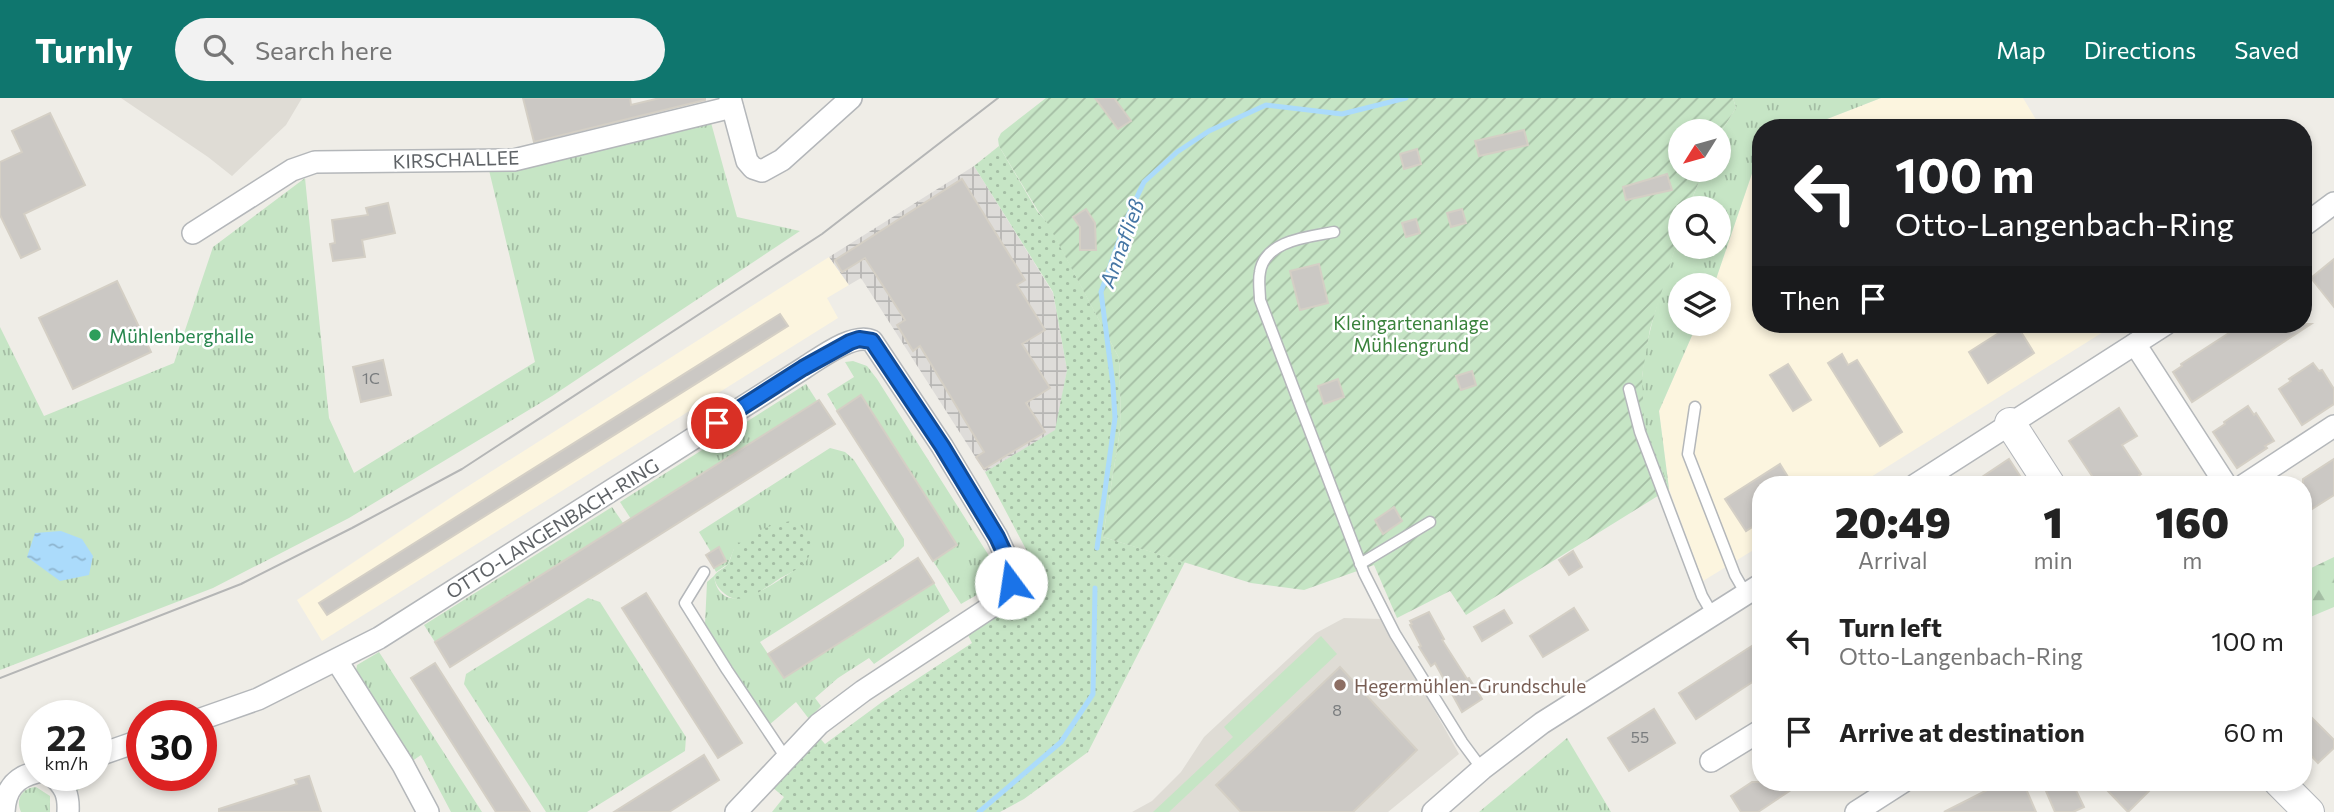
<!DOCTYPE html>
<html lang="en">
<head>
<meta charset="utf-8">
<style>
	body { margin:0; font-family:Commissioner,sans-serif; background:#f2f2f2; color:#222; height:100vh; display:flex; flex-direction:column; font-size:26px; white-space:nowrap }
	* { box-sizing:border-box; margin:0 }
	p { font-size:23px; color:#767676 }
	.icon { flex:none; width:38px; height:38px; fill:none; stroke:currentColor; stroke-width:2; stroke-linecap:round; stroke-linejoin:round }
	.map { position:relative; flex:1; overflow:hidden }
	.side { position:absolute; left:1752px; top:378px; width:560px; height:315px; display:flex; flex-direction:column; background:#fff; border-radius:28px; box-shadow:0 4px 10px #0003 }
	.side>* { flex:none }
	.top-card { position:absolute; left:1752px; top:21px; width:560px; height:214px; border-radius:28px; box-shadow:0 4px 10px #0003; background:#202124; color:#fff; overflow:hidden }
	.needle { width:46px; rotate:233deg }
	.tools { position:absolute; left:1668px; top:21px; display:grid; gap:14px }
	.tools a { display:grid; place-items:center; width:63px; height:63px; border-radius:50%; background:#fff; box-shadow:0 4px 10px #0003; font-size:35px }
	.speed { position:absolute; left:21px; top:602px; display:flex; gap:14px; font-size:35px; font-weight:700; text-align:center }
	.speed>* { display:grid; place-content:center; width:91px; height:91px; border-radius:50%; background:#fff; box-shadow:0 4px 10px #0003; line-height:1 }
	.speed small { font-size:18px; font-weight:400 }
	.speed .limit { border:10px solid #d22; background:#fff; color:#111 }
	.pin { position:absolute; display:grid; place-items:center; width:60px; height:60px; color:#fff; margin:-30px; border:4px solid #fff; border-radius:50%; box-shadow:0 2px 7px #0007 }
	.me { position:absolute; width:77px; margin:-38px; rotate:346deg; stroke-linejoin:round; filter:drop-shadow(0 0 5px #0008) }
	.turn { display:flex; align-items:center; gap:24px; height:147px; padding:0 28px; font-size:32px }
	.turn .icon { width:91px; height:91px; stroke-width:2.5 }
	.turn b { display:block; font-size:49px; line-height:60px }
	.then { display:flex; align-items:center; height:66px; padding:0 28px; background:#0003; gap:14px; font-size:26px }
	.eta { display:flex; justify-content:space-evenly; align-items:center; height:119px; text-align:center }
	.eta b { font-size:42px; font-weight:800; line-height:49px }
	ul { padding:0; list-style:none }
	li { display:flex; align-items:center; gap:21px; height:91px; padding:0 28px }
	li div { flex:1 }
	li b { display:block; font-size:26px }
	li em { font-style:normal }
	header { display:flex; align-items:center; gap:42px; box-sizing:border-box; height:98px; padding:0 35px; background:#0f766e; color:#fff }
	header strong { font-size:33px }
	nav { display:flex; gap:38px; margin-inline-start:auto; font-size:24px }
	.search { width:490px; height:63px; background:#f2f2f2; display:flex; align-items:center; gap:18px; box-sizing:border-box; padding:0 24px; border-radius:38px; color:#767676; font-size:26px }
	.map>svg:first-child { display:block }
	.commercial { fill:#fcf5df }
	.industrial { fill:url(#industrial-grid) }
	.education { fill:#dfdcd5 }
	.grass { fill:url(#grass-tufts) }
	.forest { fill:url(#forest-firs) }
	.park { fill:url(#park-dots) }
	.garden { fill:url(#garden-furrows) }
	.pitch { fill:#c6e5c5 }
	.water { fill:url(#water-ripples) }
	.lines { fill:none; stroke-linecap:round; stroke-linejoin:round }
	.stream { stroke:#abdbfb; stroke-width:5 }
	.building { fill:#cbc8c4; stroke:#d4cfc5; stroke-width:2 }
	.lane-casing { stroke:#b4b7ba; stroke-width:13 }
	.street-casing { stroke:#b4b7ba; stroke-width:24 }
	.secondary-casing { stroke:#b3b6ba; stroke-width:32 }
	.lane { stroke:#fff; stroke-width:10 }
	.street { stroke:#fff; stroke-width:21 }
	.secondary { stroke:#fff; stroke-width:30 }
	.tram { stroke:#b5b6b6; stroke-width:2 }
	.route-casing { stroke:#114b97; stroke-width:18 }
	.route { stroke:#1a73e8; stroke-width:12 }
	.leisure-dot { fill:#2e9e5b; stroke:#fff; stroke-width:2.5 }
	.education-dot { fill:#8d6e63; stroke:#fff; stroke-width:2.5 }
	.labels { text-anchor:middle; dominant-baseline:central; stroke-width:5; stroke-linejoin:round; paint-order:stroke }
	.number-label { font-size:16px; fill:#797c7e }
	.street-label { font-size:19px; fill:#5e6266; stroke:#fff }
	.park-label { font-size:19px; fill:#39823b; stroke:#fff }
	.leisure-label { font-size:19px; fill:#27864d; stroke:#fff; text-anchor:start }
	.education-label { font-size:19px; fill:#785e54; stroke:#fff; text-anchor:start }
	.water-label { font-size:21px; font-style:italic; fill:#4576a4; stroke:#fff }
</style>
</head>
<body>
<header>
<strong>Turnly</strong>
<div class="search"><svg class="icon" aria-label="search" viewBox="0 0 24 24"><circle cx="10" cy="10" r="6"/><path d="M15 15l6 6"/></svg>Search here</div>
<nav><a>Map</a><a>Directions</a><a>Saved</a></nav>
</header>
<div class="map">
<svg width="2334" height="714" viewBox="0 0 2334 714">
	<defs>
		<pattern id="industrial-grid" width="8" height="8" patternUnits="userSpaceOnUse" patternTransform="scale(1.75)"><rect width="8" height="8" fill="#dedcd9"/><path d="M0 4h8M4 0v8" fill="none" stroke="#b7b6b4"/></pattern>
		<pattern id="grass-tufts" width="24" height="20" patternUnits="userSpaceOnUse" patternTransform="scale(1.75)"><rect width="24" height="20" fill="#c6e5c5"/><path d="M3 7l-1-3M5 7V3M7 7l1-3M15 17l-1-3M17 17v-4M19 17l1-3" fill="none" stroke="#a4bda4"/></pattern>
		<pattern id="forest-firs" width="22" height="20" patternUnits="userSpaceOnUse" patternTransform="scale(1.75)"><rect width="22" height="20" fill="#c6e5c5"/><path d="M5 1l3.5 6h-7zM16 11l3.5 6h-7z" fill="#a4bda4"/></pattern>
		<pattern id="park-dots" width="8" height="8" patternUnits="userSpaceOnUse" patternTransform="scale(1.75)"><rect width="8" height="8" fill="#c6e5c5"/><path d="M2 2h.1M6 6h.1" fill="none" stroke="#a4bda4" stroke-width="1.8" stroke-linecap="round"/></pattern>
		<pattern id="garden-furrows" width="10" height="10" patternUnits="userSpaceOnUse" patternTransform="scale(1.75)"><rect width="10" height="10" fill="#c6e5c5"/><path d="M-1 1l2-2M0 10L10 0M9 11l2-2" fill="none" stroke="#a4bda4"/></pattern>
		<pattern id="water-ripples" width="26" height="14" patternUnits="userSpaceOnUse" patternTransform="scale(1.75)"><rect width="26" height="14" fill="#abdbfb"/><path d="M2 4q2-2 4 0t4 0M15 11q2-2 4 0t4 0" fill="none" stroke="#8eb5cf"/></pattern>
	</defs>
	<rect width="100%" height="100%" fill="#efede7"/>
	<g class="commercial">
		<polygon points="1881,0 2023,0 2041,30 1804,30"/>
		<polygon points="1760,52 1760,226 2116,226 1858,387 1760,387 1760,448 1703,483 1669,391 1659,313 1697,226 1718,226 1718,187 1714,187"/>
		<polygon points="829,159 849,187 827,200 838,220 322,543 297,502 459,394"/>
	</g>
	<polygon class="industrial" points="974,68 1053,195 1067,272 1056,332 985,374 861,180 849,187 829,159"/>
	<g class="education">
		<polygon points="121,0 302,0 286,27 232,78 208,59"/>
		<polygon points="1344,520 1383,521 1459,656 1388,714 1132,714 1152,703 1181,674 1204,639 1316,535"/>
	</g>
	<g class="grass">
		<path d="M 1733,0 L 1881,0 L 1804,30 L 1760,30 L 1760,52 L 1714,187 L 1680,187 L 1680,226 L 1697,226 L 1659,313 L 1669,391 C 1661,370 1649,347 1644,325 C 1632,268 1663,189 1680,135 L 1680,149 L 1718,149 L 1718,110 L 1688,110 L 1704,72 L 1718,72 L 1719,37 L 1736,10 Z"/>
		<polygon points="710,21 737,119 800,133 552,298 349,420 213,490 0,572 0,229 44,318 174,265 213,149 305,80 329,320 354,375 535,264 488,68"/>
		<path d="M 853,263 L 867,268 L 877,281 L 991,461 C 999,488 981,494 961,506 L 933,463 L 957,447 L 862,298 L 837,313 L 827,296 L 854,279 L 845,264 Z"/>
		<polygon points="806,286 817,303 631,421 620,404"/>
		<path d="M 830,350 L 845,354 L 854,362 L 904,441 L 904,448 L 891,461 L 760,544 L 784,580 L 934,485 L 950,513 L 874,566 L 869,560 L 838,580 L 815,600 L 821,608 L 809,621 L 796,604 L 769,627 L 705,526 L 707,484 L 714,478 C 721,527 779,482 799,469 L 734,451 L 728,466 L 716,474 L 714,470 L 726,462 L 719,450 L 711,454 L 699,434 Z"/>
		<polygon points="612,409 623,425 435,544 424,527"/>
		<polygon points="588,500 600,504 686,639 685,653 587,714 546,714 464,586 466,576"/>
		<polygon points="379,554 482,714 451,714 421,657 408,666 356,573 357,567"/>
		<polygon points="1567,640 1611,714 1479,714"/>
		<polygon points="70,677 93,677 87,688 82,686 76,696"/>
		<path d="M 36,689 L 50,698 L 50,714 L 21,714 C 15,701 22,690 36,689 Z"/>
	</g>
	<polygon class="forest" points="2334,459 2334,509 2303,522 2303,474"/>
	<g class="park">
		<polygon points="999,48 1037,113 1048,125 1119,260 1121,326 1103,439 1185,464 1088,654 1024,701 1000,714 772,714 784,699 772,689 818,638 825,646 882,604 972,545 966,533 1045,487 985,374 1055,332 1067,272 1053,194 974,68"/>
		<path d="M 791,423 C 804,428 816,442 809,458 C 805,469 789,475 779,481 C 765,490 742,510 725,496 C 719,491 715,486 714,478 C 718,472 722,472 727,467 C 731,463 731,456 734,451 C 746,435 773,426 791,423 Z"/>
	</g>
	<polygon class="garden" points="1046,0 1733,0 1736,10 1719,37 1718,33 1680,33 1680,72 1704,72 1688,110 1680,110 1680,135 1650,231 1642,278 1644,324 1669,391 1466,517 1450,493 1397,520 1374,467 1304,492 1251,485 1103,439 1121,326 1119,260 1048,126 1038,113 999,48 998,41 1001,35"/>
	<polygon class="pitch" points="1321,538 1337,556 1169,714 1153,714 1233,639 1224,629"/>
	<polygon class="water" points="61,433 82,441 93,458 89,477 60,483 27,459 35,435"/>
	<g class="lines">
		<g class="stream">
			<polyline points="1097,450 1115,320 1113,287 1101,194 1127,120 1144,84 1177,54 1209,33 1266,7 1342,16 1406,0"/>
			<polyline points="979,714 1061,644 1093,596 1095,490"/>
		</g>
	</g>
	<g class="building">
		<polygon points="523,0 630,0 631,7 660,0 705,0 705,2 534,44"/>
		<polygon points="1095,0 1114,0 1131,23 1118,31"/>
		<polygon points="50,15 85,87 24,116 40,151 21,160 0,117 0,64 22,54 12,33"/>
		<polygon points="1524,32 1528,47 1479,58 1475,43"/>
		<polygon points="1417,51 1421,66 1404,71 1400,56"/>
		<polygon points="1667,76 1672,92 1626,102 1623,89"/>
		<polygon points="962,81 1025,182 1017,187 1045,232 1022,246 1050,290 1026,305 1045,334 984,371 976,359 984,354 920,248 913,253 897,227 905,222 865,160 842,174 835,162"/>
		<polygon points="388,105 395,135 362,142 365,159 333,163 330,146 335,145 332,122 368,117 366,110"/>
		<polygon points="1086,111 1095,125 1096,152 1080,152 1080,129 1073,119"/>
		<polygon points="1462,111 1466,125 1451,129 1447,115"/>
		<polygon points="1416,121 1420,135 1406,139 1402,125"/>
		<polygon points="2334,161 2334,209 2311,180"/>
		<polygon points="1319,166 1328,205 1300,212 1290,173"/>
		<polygon points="117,183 151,254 73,291 39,220"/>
		<polygon points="780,216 788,228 327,517 319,505"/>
		<polygon points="2013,226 2016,226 2034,255 1988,285 1969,254"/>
		<polygon points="2243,226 2311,226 2192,304 2173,274 2182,268 2181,266"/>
		<polygon points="1842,256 1848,267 1857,262 1902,334 1880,348 1828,265"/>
		<polygon points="383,262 391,297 361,304 353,269"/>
		<polygon points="2313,265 2319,273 2322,272 2334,291 2334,306 2302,327 2279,291 2291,283 2289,281"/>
		<polygon points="1788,266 1811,302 1793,313 1770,277"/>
		<polygon points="1472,273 1476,287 1461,292 1456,278"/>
		<polygon points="1338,281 1344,299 1324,306 1318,288"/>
		<polygon points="861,297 957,447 933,463 837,313"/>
		<polygon points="819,302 835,326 450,569 435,544"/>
		<polygon points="2248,308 2254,317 2256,315 2274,343 2265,348 2267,350 2237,370 2213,334 2225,326 2224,324"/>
		<polygon points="2119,310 2137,338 2122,347 2141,376 2139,377 2145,387 2098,387 2069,343"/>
		<polygon points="2009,361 2026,387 1970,387"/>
		<polygon points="2334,361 2334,397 2312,411 2303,397 2303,381"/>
		<polygon points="1780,366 1793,387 1760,387 1760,424 1746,433 1725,401"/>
		<polygon points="1394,409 1402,423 1383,436 1375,422"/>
		<polygon points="719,449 726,463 714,470 706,457"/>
		<polygon points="1573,453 1582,469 1569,477 1559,462"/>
		<polygon points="918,460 934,485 784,580 768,556"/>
		<polygon points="646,495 742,645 718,660 622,510"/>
		<polygon points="1574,510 1588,532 1543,559 1530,538"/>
		<polygon points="1504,512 1512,525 1482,543 1474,529"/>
		<polygon points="1429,514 1444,541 1442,542 1467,581 1469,580 1482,601 1462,614 1435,565 1431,568 1419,549 1421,548 1410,527 1412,526 1410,523"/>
		<polygon points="1752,548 1760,562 1760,579 1696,621 1679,595"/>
		<polygon points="435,565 530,714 496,714 411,580"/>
		<polygon points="1340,569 1417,652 1353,714 1241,714 1216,687"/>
		<polygon points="1654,611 1675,645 1629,673 1608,640"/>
		<polygon points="2303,611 2334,642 2334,650 2318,665 2303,649"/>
		<polygon points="704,657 719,682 669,714 614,714"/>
		<polygon points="309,678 321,714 219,714 219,711 297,686 295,682"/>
		<polygon points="1752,684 1803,684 1758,714 1741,714 1731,698"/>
		<polygon points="2003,684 2023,684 2036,714 1944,714"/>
		<polygon points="2059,684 2072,684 2084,709 2073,714 2055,714 2046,693 2058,688"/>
		<polygon points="2115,684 2158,684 2128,714 2107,692"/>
	</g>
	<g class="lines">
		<defs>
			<g id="lane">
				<path d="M 1334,134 C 1309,139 1265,142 1260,174 C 1258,183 1260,194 1260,202 L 1364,475 L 1395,536 L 1462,644 L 1482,671"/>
				<polyline points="1629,291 1640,334 1702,498 1713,517"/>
				<polyline points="1695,309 1688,356 1735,477 1746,496"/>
				<polyline points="1360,466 1430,424"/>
				<polyline points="704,474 685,505 727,572 786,660"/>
			</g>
			<g id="street">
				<polyline points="730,0 747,63 753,70 762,73 782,62 851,0"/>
				<polyline points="2303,128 2334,105"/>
				<polyline points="193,135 292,72 315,64 514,62 732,9"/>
				<polyline points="2135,246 2226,387"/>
				<polyline points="1915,387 2166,226"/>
				<polyline points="2244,387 2334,328"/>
				<polyline points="337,563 403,667 428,714"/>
				<path d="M 201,621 L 258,601 L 379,540 L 804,270 C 820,260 854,234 872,243 L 942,348 L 997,439 L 1010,467 L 1011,485 L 997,505 L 863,593 L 819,626 L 736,714"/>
				<polyline points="96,658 142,642"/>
				<polyline points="1711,663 1760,633"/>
				<path d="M 52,677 C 65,688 69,697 68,714"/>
				<path d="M 4,714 C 5,692 15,679 37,674"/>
				<polyline points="1433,714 1482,671 1542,625 1760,487"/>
				<polyline points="1856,714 1903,684"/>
			</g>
			<g id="secondary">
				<polyline points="2010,325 2050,387"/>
				<polyline points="2279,684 2309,714"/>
			</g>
		</defs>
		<use href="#lane" class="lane-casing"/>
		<use href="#street" class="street-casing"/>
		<use href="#secondary" class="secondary-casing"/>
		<use href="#lane" class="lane"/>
		<use href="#street" class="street"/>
		<use href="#secondary" class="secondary"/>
		<polyline class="tram" points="0,580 241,486 352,430 462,371 822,136 998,0"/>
	</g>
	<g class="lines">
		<defs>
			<polyline id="route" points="717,325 803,270 850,244 859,241 872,243 942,348 997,439 1010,467 1011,485"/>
		</defs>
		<use href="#route" class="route-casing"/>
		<use href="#route" class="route"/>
	</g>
	<circle class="leisure-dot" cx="95" cy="237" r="7"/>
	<circle class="education-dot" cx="1340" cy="587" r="7"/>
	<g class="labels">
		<g class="number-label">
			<text x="371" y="279">1C</text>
			<text x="1337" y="611">8</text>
			<text x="1640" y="638">55</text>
		</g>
		<g class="street-label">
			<text transform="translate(456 61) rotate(-2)">KIRSCHALLEE</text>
			<text transform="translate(552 430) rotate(-32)">OTTO-LANGENBACH-RING</text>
		</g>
		<g class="park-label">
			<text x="1411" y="224">Kleingartenanlage<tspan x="1411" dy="22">Mühlengrund</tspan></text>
		</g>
		<g class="leisure-label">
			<text x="109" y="237">Mühlenberghalle</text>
		</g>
		<g class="education-label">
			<text x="1354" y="587">Hegermühlen-Grundschule</text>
		</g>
		<g class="water-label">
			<text transform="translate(1121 145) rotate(-70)">Annafließ</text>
		</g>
	</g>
</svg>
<div class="tools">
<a><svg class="needle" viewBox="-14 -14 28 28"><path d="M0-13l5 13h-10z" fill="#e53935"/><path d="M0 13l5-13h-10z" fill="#767676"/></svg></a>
<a><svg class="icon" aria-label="search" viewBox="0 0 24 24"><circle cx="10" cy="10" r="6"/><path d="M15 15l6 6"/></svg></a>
<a><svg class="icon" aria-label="layers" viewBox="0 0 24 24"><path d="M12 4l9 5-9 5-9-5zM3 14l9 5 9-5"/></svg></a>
</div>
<div class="speed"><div>22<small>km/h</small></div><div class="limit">30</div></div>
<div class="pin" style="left:717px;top:325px;background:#d93025"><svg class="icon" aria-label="arrive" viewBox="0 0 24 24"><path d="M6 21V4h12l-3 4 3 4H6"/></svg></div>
<svg class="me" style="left:1011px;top:485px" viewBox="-20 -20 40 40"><circle r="19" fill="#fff"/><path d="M0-13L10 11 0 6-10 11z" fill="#1a73e8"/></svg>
<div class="top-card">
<div class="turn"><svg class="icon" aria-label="left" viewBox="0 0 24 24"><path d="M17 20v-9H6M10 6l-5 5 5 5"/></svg><div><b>100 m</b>Otto-Langenbach-Ring</div></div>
<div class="then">Then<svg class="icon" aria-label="arrive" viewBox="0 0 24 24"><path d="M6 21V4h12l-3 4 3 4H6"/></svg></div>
</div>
<section class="side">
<div class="eta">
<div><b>20:49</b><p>Arrival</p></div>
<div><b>1</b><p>min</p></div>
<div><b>160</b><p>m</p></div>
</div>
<ul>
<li><svg class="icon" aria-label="left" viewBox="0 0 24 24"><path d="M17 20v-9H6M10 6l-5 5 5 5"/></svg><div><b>Turn left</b><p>Otto-Langenbach-Ring</p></div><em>100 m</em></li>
<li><svg class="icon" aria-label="arrive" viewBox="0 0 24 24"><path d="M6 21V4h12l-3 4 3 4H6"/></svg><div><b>Arrive at destination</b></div><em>60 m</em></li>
</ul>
</section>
</div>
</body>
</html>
